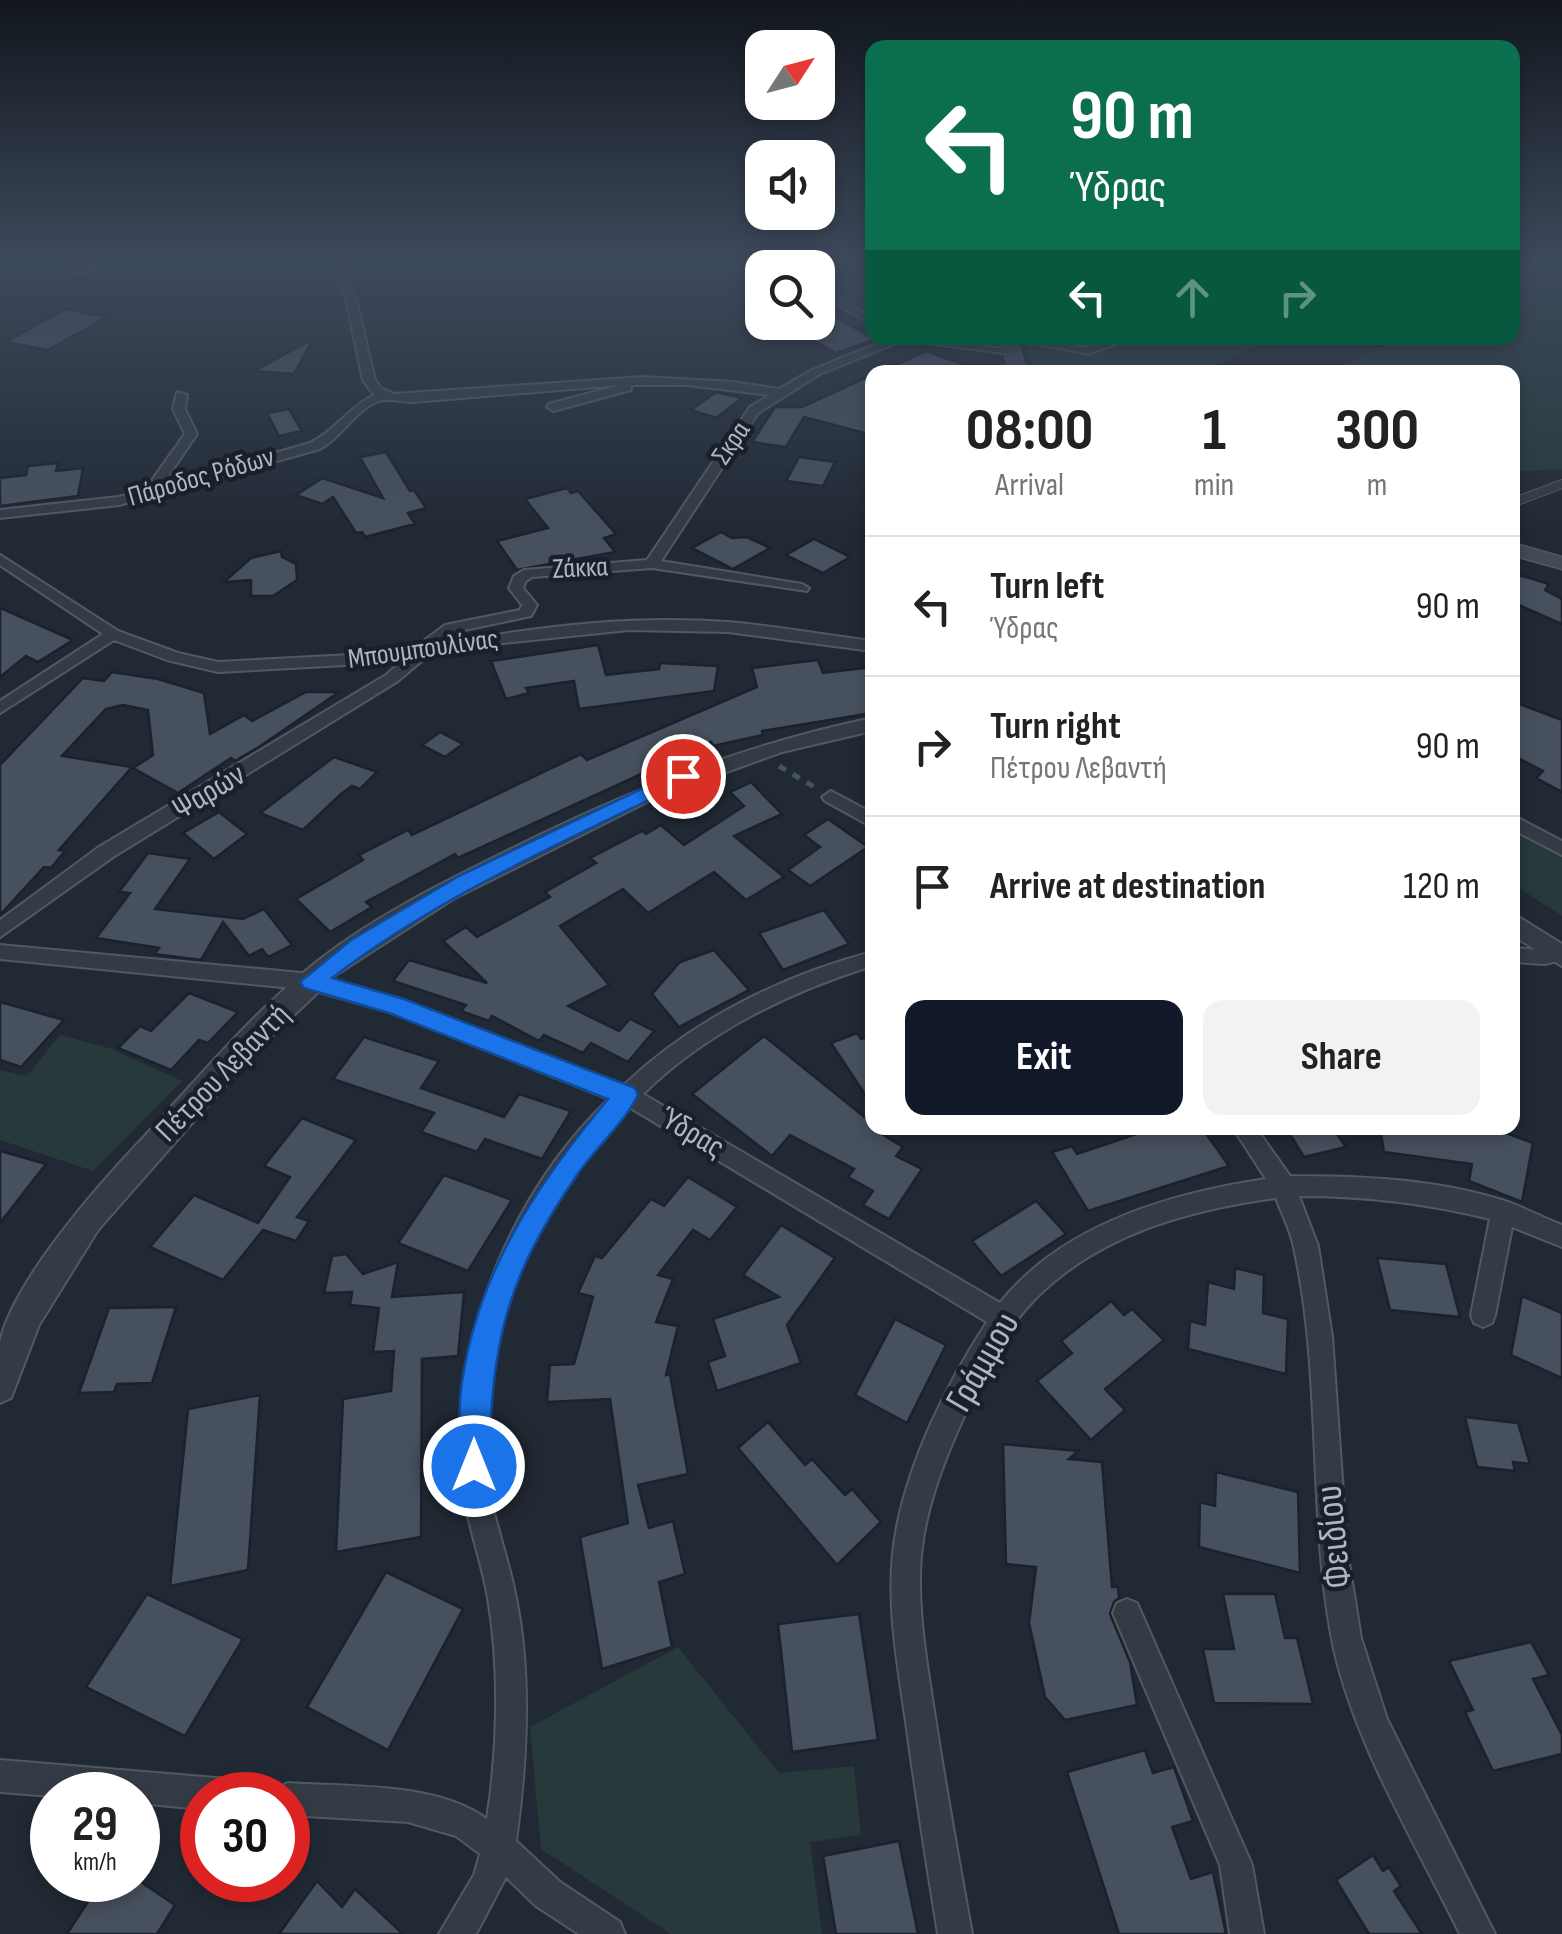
<!DOCTYPE html>
<html lang="en">
<head>
<meta charset="utf-8">
<style>
	body { margin:0; font-family:"Sofia Sans Condensed",sans-serif; background:#f2f2f2; color:#222; height:100vh; display:flex; flex-direction:column; font-size:38px; white-space:nowrap }
	* { box-sizing:border-box; margin:0 }
	p { font-size:32px; color:#767676 }
	.icon { flex:none; width:55px; height:55px; fill:none; stroke:currentColor; stroke-width:2; stroke-linecap:round; stroke-linejoin:round }
	.map { position:relative; flex:1; overflow:hidden }
	.details { position:absolute; left:865px; top:365px; width:655px; height:770px; display:flex; flex-direction:column; background:#fff; border-radius:20px; box-shadow:0 5px 15px #0003 }
	.details>* { flex:none }
	.guide { position:absolute; left:865px; top:40px; width:655px; height:305px; border-radius:20px; box-shadow:0 5px 15px #0003; background:#0b6e4f; color:#fff; overflow:hidden }
	.needle { width:65px; rotate:54deg }
	.fabs { position:absolute; left:745px; top:30px; display:grid; gap:20px }
	.fabs a { display:grid; place-items:center; width:90px; height:90px; border-radius:20px; background:#fff; box-shadow:0 5px 15px #0003; font-size:50px }
	.speed { position:absolute; left:30px; top:1772px; display:flex; gap:20px; font-size:50px; font-weight:700; text-align:center }
	.speed>* { display:grid; place-content:center; width:130px; height:130px; border-radius:50%; background:#fff; box-shadow:0 5px 15px #0003; line-height:1 }
	.speed small { font-size:25px; font-weight:400 }
	.speed .limit { border:15px solid #d22; background:#fff; color:#111 }
	.pin { position:absolute; display:grid; place-items:center; width:85px; height:85px; color:#fff; margin:-42px; border:5px solid #fff; border-radius:50%; box-shadow:0 2px 10px #0007 }
	.me { position:absolute; width:110px; margin:-55px; rotate:0deg; stroke-linejoin:round; filter:drop-shadow(0 0 8px #0008) }
	.turn { display:flex; align-items:center; gap:35px; height:210px; padding:0 40px; font-size:45px }
	.turn .icon { width:130px; height:130px; stroke-width:2.5 }
	.turn b { display:block; font-size:70px; line-height:85px }
	.lanes { display:flex; align-items:center; height:95px; padding:0 40px; background:#0003; justify-content:center; gap:50px; direction:ltr }
	.lanes .off { opacity:.35 }
	.eta { display:flex; justify-content:space-evenly; align-items:center; height:170px; text-align:center }
	.eta b { font-size:60px; font-weight:700; line-height:70px }
	.primary-button { display:flex; gap:20px; margin-top:auto; padding:20px 40px }
	.primary-button a { flex:1; height:115px; border-radius:20px; background:#111827; color:#fff; font-size:40px; font-weight:700; line-height:115px; text-align:center }
	.primary-button a+a { background:#f2f2f2; color:#222 }
	ul { padding:0; list-style:none }
	li { display:flex; align-items:center; gap:30px; height:140px; padding:0 40px; border-top:2px solid #e0e0e0 }
	li div { flex:1 }
	li b { display:block; font-size:38px }
	li em { font-style:normal }
	.map>svg:first-child { display:block }
	.green { fill:#27393a }
	.building { fill:#47505e; stroke:#1b222c; stroke-width:2.5 }
	.lines { fill:none; stroke-linecap:round; stroke-linejoin:round }
	.service-casing { stroke:#515963; stroke-width:10 }
	.minor-casing { stroke:#515963; stroke-width:4 }
	.tertiary-casing { stroke:#515963; stroke-width:4 }
	.secondary-casing { stroke:#515963; stroke-width:3 }
	.path { stroke:#445557; stroke-width:5; stroke-dasharray:8 8; stroke-linecap:butt }
	.service { stroke:#343b45; stroke-width:8 }
	.minor { fill:#343b45; fill-rule:evenodd }
	.tertiary { fill:#343b45; fill-rule:evenodd }
	.secondary { fill:#424a58; fill-rule:evenodd }
	.route { fill:#1a73e8; stroke:#114b97; stroke-width:2.5 }
	.labels { text-anchor:middle; dominant-baseline:central; stroke-width:9; stroke-linejoin:round; paint-order:stroke }
	.far-street-label { font-size:28px; fill:#aeb6c2; stroke:#1a202a }
	.street-label { font-size:32px; fill:#aeb6c2; stroke:#1a202a }
	.near-street-label { font-size:38px; fill:#aeb6c2; stroke:#1a202a }
</style>
</head>
<body>
<div class="map">
<svg width="1562" height="1934" viewBox="0 0 1562 1934">
	<rect width="100%" height="100%" fill="#212934"/>
	<g class="green">
		<polygon points="781,263 872,263 872,318 818,287 818,268 787,267"/>
		<polygon points="1513,263 1562,263 1562,469 1513,472 1512,372 1332,372 1398,338 1512,338"/>
		<polygon points="1023,338 1277,338 1198,372 1034,372"/>
		<polygon points="1512,829 1562,857 1562,916 1513,884"/>
		<polygon points="60,1035 109,1048 182,1081 93,1171 0,1140 0,1070 27,1076"/>
		<polygon points="678,1647 779,1773 854,1766 861,1835 810,1842 822,1934 671,1934 541,1849 530,1727"/>
	</g>
	<g class="building">
		<polygon points="65,309 107,317 48,350 6,342"/>
		<polygon points="829,313 872,338 880,338 836,353 795,331 811,326 805,322 818,322 818,317"/>
		<polygon points="313,339 294,374 254,371"/>
		<polygon points="926,351 979,370 979,372 879,372"/>
		<polygon points="872,375 872,435 804,417 786,447 752,442 775,407 802,407"/>
		<polygon points="716,392 742,398 716,418 691,410"/>
		<polygon points="289,409 302,431 279,436 267,413"/>
		<polygon points="386,452 410,491 414,490 426,508 408,513 415,524 365,537 362,532 356,533 333,497 322,504 296,495 321,479 319,477 383,498 360,457"/>
		<polygon points="799,457 835,462 823,486 786,481"/>
		<polygon points="58,463 56,471 83,468 78,496 0,506 0,478 26,475 28,466"/>
		<polygon points="567,488 571,493 578,491 616,534 604,538 615,552 517,570 497,541 548,528 525,499"/>
		<polygon points="721,532 732,538 747,537 770,548 733,569 692,548"/>
		<polygon points="814,539 850,557 823,573 786,555"/>
		<polygon points="281,551 282,557 296,564 297,580 273,596 251,596 251,580 224,582 251,558"/>
		<polygon points="1512,573 1549,584 1545,590 1562,599 1562,624 1512,602"/>
		<polygon points="0,608 73,640 38,662 26,656 0,677"/>
		<polygon points="598,645 606,675 659,669 660,663 718,666 714,691 579,709 574,681 526,688 529,693 506,699 491,661"/>
		<polygon points="818,660 823,673 872,667 872,713 762,731 763,735 713,746 711,742 458,858 455,854 366,902 372,907 330,932 296,899 363,860 359,855 408,830 412,835 581,754 587,760 757,687 752,668"/>
		<polygon points="112,672 158,679 204,693 210,734 244,715 252,721 306,692 339,692 259,747 235,761 231,758 178,793 133,768 153,755 148,710 123,705 106,709 62,756 132,767 59,850 65,851 51,868 44,867 0,915 0,765 83,678 104,681"/>
		<polygon points="1512,701 1562,720 1562,792 1536,778 1543,771 1512,755"/>
		<polygon points="440,732 463,744 445,757 422,745"/>
		<polygon points="334,757 377,772 360,789 352,786 341,794 303,830 260,813"/>
		<polygon points="751,782 782,814 734,836 784,877 746,900 714,872 648,913 623,889 560,926 609,985 568,1006 619,1031 630,1019 654,1031 628,1062 591,1043 583,1053 544,1035 539,1041 492,1016 489,1021 461,1011 466,1005 393,981 409,960 487,983 443,941 466,927 477,937 550,897 545,892 596,863 590,858 642,831 646,834 661,825 684,845 744,806 730,792"/>
		<polygon points="219,812 247,834 214,859 183,833"/>
		<polygon points="828,819 868,847 810,886 788,870 820,847 804,835"/>
		<polygon points="148,853 190,859 155,909 243,919 264,909 292,945 268,957 262,949 249,956 223,922 201,960 154,954 159,948 96,938 130,893 119,892"/>
		<polygon points="824,910 849,944 783,970 759,933"/>
		<polygon points="714,950 749,990 679,1027 652,994 680,962"/>
		<polygon points="189,993 238,1012 208,1043 199,1040 171,1070 118,1048 140,1026 151,1031"/>
		<polygon points="0,1002 64,1020 21,1067 0,1060"/>
		<polygon points="857,1033 861,1039 872,1035 872,1105 831,1043"/>
		<polygon points="764,1036 872,1123 872,1128 903,1147 896,1156 922,1169 889,1219 863,1205 873,1191 848,1177 854,1169 790,1135 772,1156 692,1094"/>
		<polygon points="364,1037 439,1061 421,1088 504,1117 519,1094 571,1111 542,1159 485,1139 477,1152 421,1132 434,1113 333,1079"/>
		<polygon points="302,1118 356,1140 297,1217 309,1221 296,1241 263,1230 223,1280 150,1247 194,1195 258,1223 290,1177 264,1166"/>
		<polygon points="1138,1128 1202,1128 1229,1166 1088,1211 1052,1152 1072,1146 1077,1154 1142,1132"/>
		<polygon points="1286,1128 1333,1128 1346,1147 1304,1157"/>
		<polygon points="1380,1128 1492,1128 1533,1143 1522,1202 1469,1181 1472,1164 1384,1152"/>
		<polygon points="0,1151 46,1164 0,1223"/>
		<polygon points="444,1175 512,1200 468,1271 398,1243"/>
		<polygon points="688,1177 737,1207 710,1240 693,1230 658,1275 673,1279 656,1322 678,1326 666,1375 670,1374 688,1474 638,1485 649,1528 673,1521 685,1574 659,1582 672,1647 602,1669 580,1537 628,1523 610,1399 547,1402 550,1365 574,1364 593,1297 578,1293 595,1256 602,1258 651,1199 664,1206"/>
		<polygon points="1036,1201 1066,1234 1001,1276 972,1241"/>
		<polygon points="781,1225 835,1258 787,1325 801,1363 717,1391 708,1362 725,1356 713,1319 779,1297 743,1275"/>
		<polygon points="346,1254 363,1274 398,1262 392,1297 464,1292 458,1356 422,1359 421,1537 336,1552 343,1399 391,1391 394,1351 373,1352 379,1308 350,1305 352,1292 324,1293 332,1256"/>
		<polygon points="1377,1258 1446,1264 1460,1317 1390,1310"/>
		<polygon points="1235,1268 1264,1275 1263,1313 1288,1319 1286,1374 1188,1349 1190,1321 1205,1325 1208,1282 1234,1289"/>
		<polygon points="1522,1296 1562,1313 1562,1378 1511,1355"/>
		<polygon points="1111,1301 1124,1315 1132,1309 1164,1340 1105,1389 1125,1410 1091,1440 1037,1381 1072,1353 1061,1341"/>
		<polygon points="176,1307 152,1383 117,1384 114,1392 79,1393 109,1308"/>
		<polygon points="895,1319 946,1345 907,1423 855,1395"/>
		<polygon points="260,1395 248,1570 170,1586 188,1409"/>
		<polygon points="1465,1417 1518,1423 1530,1464 1513,1462 1515,1471 1477,1467"/>
		<polygon points="768,1422 805,1465 812,1459 845,1495 852,1489 881,1522 837,1565 738,1448"/>
		<polygon points="1003,1444 1078,1451 1069,1459 1102,1462 1112,1587 1118,1587 1119,1598 1114,1602 1110,1614 1130,1662 1137,1705 1065,1720 1045,1697 1029,1623 1036,1567 1006,1564"/>
		<polygon points="1216,1472 1298,1492 1300,1573 1199,1547 1200,1502 1215,1506"/>
		<polygon points="386,1572 463,1609 388,1750 307,1707"/>
		<polygon points="147,1594 243,1639 185,1736 86,1687"/>
		<polygon points="1223,1594 1275,1594 1285,1638 1297,1638 1313,1704 1214,1703 1203,1649 1234,1649"/>
		<polygon points="859,1614 878,1740 792,1752 778,1624"/>
		<polygon points="1531,1642 1549,1675 1533,1679 1562,1735 1562,1754 1493,1771 1465,1712 1473,1710 1449,1661"/>
		<polygon points="1145,1750 1153,1773 1174,1767 1193,1821 1172,1827 1191,1879 1213,1872 1226,1934 1119,1934 1067,1772"/>
		<polygon points="899,1841 918,1934 836,1934 823,1856"/>
		<polygon points="1373,1855 1383,1871 1389,1867 1401,1886 1394,1891 1422,1934 1369,1934 1336,1880"/>
		<polygon points="102,1880 138,1880 175,1905 157,1934 67,1934"/>
		<polygon points="317,1881 342,1907 355,1889 403,1934 279,1934"/>
	</g>
	<g class="lines">
		<defs>
			<polyline id="service" points="1512,503 1562,484"/>
			<g id="minor">
				<polygon points="103,263 126,263 46,279 0,275 0,269 46,273"/>
				<path d="M 329,263 L 339,263 L 356,299 L 375,380 L 381,388 L 394,394 L 642,377 L 733,382 L 779,389 L 812,370 L 891,338 L 931,338 L 1016,351 L 1010,354 L 904,340 L 820,374 L 758,413 L 661,561 L 802,584 L 809,588 L 807,591 L 652,568 L 532,577 L 526,581 L 523,588 L 537,605 L 531,616 L 455,632 L 438,646 C 533,626 631,615 728,622 C 776,626 824,635 872,641 L 872,651 L 728,632 L 629,630 L 494,644 L 424,659 L 398,681 L 113,857 L 0,937 L 0,920 L 99,847 L 386,675 L 401,662 L 218,672 L 167,660 L 114,640 L 0,713 L 0,701 L 103,634 L 0,565 L 0,555 L 118,631 L 178,653 L 218,662 L 409,652 L 445,625 L 520,610 L 522,605 L 509,588 L 514,576 L 524,570 L 647,560 L 750,407 L 770,395 L 687,385 L 631,385 L 631,390 L 553,411 L 547,407 L 549,404 L 620,385 L 413,402 C 403,402 389,398 379,401 C 355,410 342,437 320,449 L 119,505 L 0,518 L 0,510 L 118,497 L 145,490 L 185,434 L 173,409 L 177,392 L 187,395 L 185,409 L 197,434 L 162,485 L 310,443 C 335,431 349,407 374,395 L 363,380 L 346,299 Z"/>
				<polygon points="771,263 782,263 787,268 775,268"/>
				<polygon points="818,287 872,317 872,324 818,294"/>
				<path d="M 1012,338 C 1037,336 1060,347 1085,347 C 1101,347 1115,337 1132,338 L 1088,354 Z"/>
				<polygon points="831,791 872,813 872,827 825,801 822,797"/>
				<polygon points="1512,815 1562,841 1562,855 1512,829"/>
				<path d="M 0,945 L 312,974 L 402,1000 L 623,1086 C 692,1020 781,976 872,952 L 872,966 C 789,992 706,1032 643,1094 L 1000,1303 C 1063,1224 1171,1193 1266,1179 L 1233,1128 L 1256,1128 L 1290,1176 C 1362,1176 1436,1179 1505,1201 C 1523,1207 1543,1218 1562,1225 L 1562,1247 L 1512,1227 L 1495,1315 L 1492,1323 L 1483,1327 L 1474,1323 L 1471,1315 L 1490,1219 C 1426,1203 1365,1196 1299,1196 L 1318,1246 L 1332,1336 L 1347,1550 L 1361,1638 L 1387,1719 L 1495,1934 L 1460,1934 C 1415,1842 1349,1735 1331,1634 C 1308,1507 1322,1374 1294,1248 C 1291,1231 1282,1214 1276,1198 C 1189,1210 1100,1234 1036,1298 C 1003,1331 980,1379 962,1421 C 940,1470 921,1520 920,1574 C 919,1622 928,1670 935,1717 C 946,1790 959,1862 972,1934 L 938,1934 C 926,1861 915,1788 905,1715 C 896,1655 885,1592 896,1532 C 909,1460 947,1383 987,1322 L 629,1107 C 536,1198 478,1333 486,1465 C 489,1510 508,1554 516,1598 C 532,1677 527,1762 516,1841 L 560,1882 L 620,1922 L 625,1934 L 579,1934 L 536,1906 L 506,1877 L 476,1934 L 439,1934 L 474,1875 L 480,1854 L 456,1836 L 408,1822 L 288,1815 L 288,1795 L 274,1795 L 277,1788 L 288,1783 C 349,1787 436,1782 487,1819 C 498,1748 500,1669 488,1598 C 480,1553 462,1510 460,1464 C 454,1332 514,1190 609,1099 L 390,1012 L 312,990 L 0,959 Z"/>
				<polygon points="1558,947 1562,948 1562,960 1545,964 1512,962 1512,948 1545,950"/>
				<polygon points="1127,1599 1137,1603 1252,1865 1264,1934 1230,1934 1220,1865 1113,1613 1117,1603"/>
				<polygon points="0,1760 228,1779 239,1784 244,1795 202,1795 202,1809 138,1803 138,1795 52,1796 0,1792"/>
			</g>
			<g id="tertiary">
				<path d="M 872,718 L 872,731 L 782,752 L 655,798 L 453,899 L 337,974 L 252,1055 L 98,1230 L 39,1325 L 11,1398 L 0,1403 C 0,1384 0,1360 0,1342 C 13,1281 100,1183 143,1138 C 199,1077 253,1012 319,960 C 377,915 444,882 509,850 C 627,791 743,745 872,718 Z"/>
				<polygon points="1512,913 1562,944 1562,966 1512,935"/>
			</g>
			<g id="secondary">
				<polygon points="1001,338 1016,338 1026,372 1010,372"/>
				<polygon points="1512,543 1562,557 1562,569 1512,555"/>
			</g>
		</defs>
		<use href="#service" class="service-casing"/>
		<use href="#minor" class="minor-casing"/>
		<use href="#tertiary" class="tertiary-casing"/>
		<use href="#secondary" class="secondary-casing"/>
		<polyline class="path" points="779,766 816,788"/>
		<use href="#service" class="service"/>
		<use href="#minor" class="minor"/>
		<use href="#tertiary" class="tertiary"/>
		<use href="#secondary" class="secondary"/>
	</g>
	<linearGradient id="sky" x2="0" y2="1"><stop stop-color="#12171d"/><stop offset="0.49" stop-color="#3d495c"/><stop offset="1" stop-color="#3d495c" stop-opacity="0"/></linearGradient>
	<rect width="1562" height="534" fill="url(#sky)"/>
	<path class="route" d="M 683,769 L 690,771 L 690,780 C 568,840 440,895 332,978 L 404,999 L 635,1088 L 638,1095 C 623,1125 595,1148 577,1175 C 505,1280 492,1341 489,1466 L 484,1477 L 474,1482 L 463,1477 L 458,1466 C 459,1439 458,1409 462,1382 C 478,1271 538,1183 608,1099 L 389,1013 L 304,988 L 300,982 L 351,940 L 459,876 Z"/>
	<g class="labels">
		<g class="far-street-label">
			<text transform="translate(731 443) rotate(-56)">Σκρα</text>
			<text transform="translate(201 477) rotate(-16)">Πάροδος Ρόδων</text>
			<text transform="translate(580 568) rotate(-3)">Ζάκκα</text>
			<text transform="translate(423 649) rotate(-8)">Μπουμπουλίνας</text>
		</g>
		<g class="street-label">
			<text transform="translate(209 792) rotate(-31)">Ψαρών</text>
			<text transform="translate(223 1073) rotate(-46)">Πέτρου Λεβαντή</text>
			<text transform="translate(692 1133) rotate(31)">Ύδρας</text>
		</g>
		<g class="near-street-label">
			<text transform="translate(983 1362) rotate(-60)">Γράμμου</text>
			<text transform="translate(1334 1537) rotate(-96)">Φειδίου</text>
		</g>
	</g>
</svg>
<div class="fabs">
<a><svg class="needle" viewBox="-14 -14 28 28"><path d="M0-13l5 13h-10z" fill="#e53935"/><path d="M0 13l5-13h-10z" fill="#767676"/></svg></a>
<a><svg class="icon" aria-label="sound" viewBox="0 0 24 24"><path d="M4 9h4l5-4v14l-5-4H4zM17 9q2 3 0 6"/></svg></a>
<a><svg class="icon" aria-label="search" viewBox="0 0 24 24"><circle cx="10" cy="10" r="6"/><path d="M15 15l6 6"/></svg></a>
</div>
<div class="speed"><div>29<small>km/h</small></div><div class="limit">30</div></div>
<div class="pin" style="left:683px;top:776px;background:#d93025"><svg class="icon" aria-label="arrive" viewBox="0 0 24 24"><path d="M6 21V4h12l-3 4 3 4H6"/></svg></div>
<svg class="me" style="left:474px;top:1466px" viewBox="-20 -20 40 40"><circle r="17" fill="#1a73e8" stroke="#fff" stroke-width="3"/><path d="M0-11L8 9 0 5-8 9z" fill="#fff"/></svg>
<div class="guide">
<div class="turn"><svg class="icon" aria-label="left" viewBox="0 0 24 24"><path d="M17 20v-9H6M10 6l-5 5 5 5"/></svg><div><b>90 m</b>Ύδρας</div></div>
<div class="lanes"><svg class="icon" aria-label="left" viewBox="0 0 24 24"><path d="M17 20v-9H6M10 6l-5 5 5 5"/></svg><svg class="icon off" aria-label="ahead" viewBox="0 0 24 24"><path d="M12 20V5M6 11l6-6 6 6"/></svg><svg class="icon off" aria-label="right" viewBox="0 0 24 24"><path d="M7 20v-9h11M14 6l5 5-5 5"/></svg></div>
</div>
<section class="details">
<div class="eta">
<div><b>08:00</b><p>Arrival</p></div>
<div><b>1</b><p>min</p></div>
<div><b>300</b><p>m</p></div>
</div>
<ul>
<li><svg class="icon" aria-label="left" viewBox="0 0 24 24"><path d="M17 20v-9H6M10 6l-5 5 5 5"/></svg><div><b>Turn left</b><p>Ύδρας</p></div><em>90 m</em></li>
<li><svg class="icon" aria-label="right" viewBox="0 0 24 24"><path d="M7 20v-9h11M14 6l5 5-5 5"/></svg><div><b>Turn right</b><p>Πέτρου Λεβαντή</p></div><em>90 m</em></li>
<li><svg class="icon" aria-label="arrive" viewBox="0 0 24 24"><path d="M6 21V4h12l-3 4 3 4H6"/></svg><div><b>Arrive at destination</b></div><em>120 m</em></li>
</ul>
<div class="primary-button"><a>Exit</a><a>Share</a></div>
</section>
</div>
</body>
</html>
